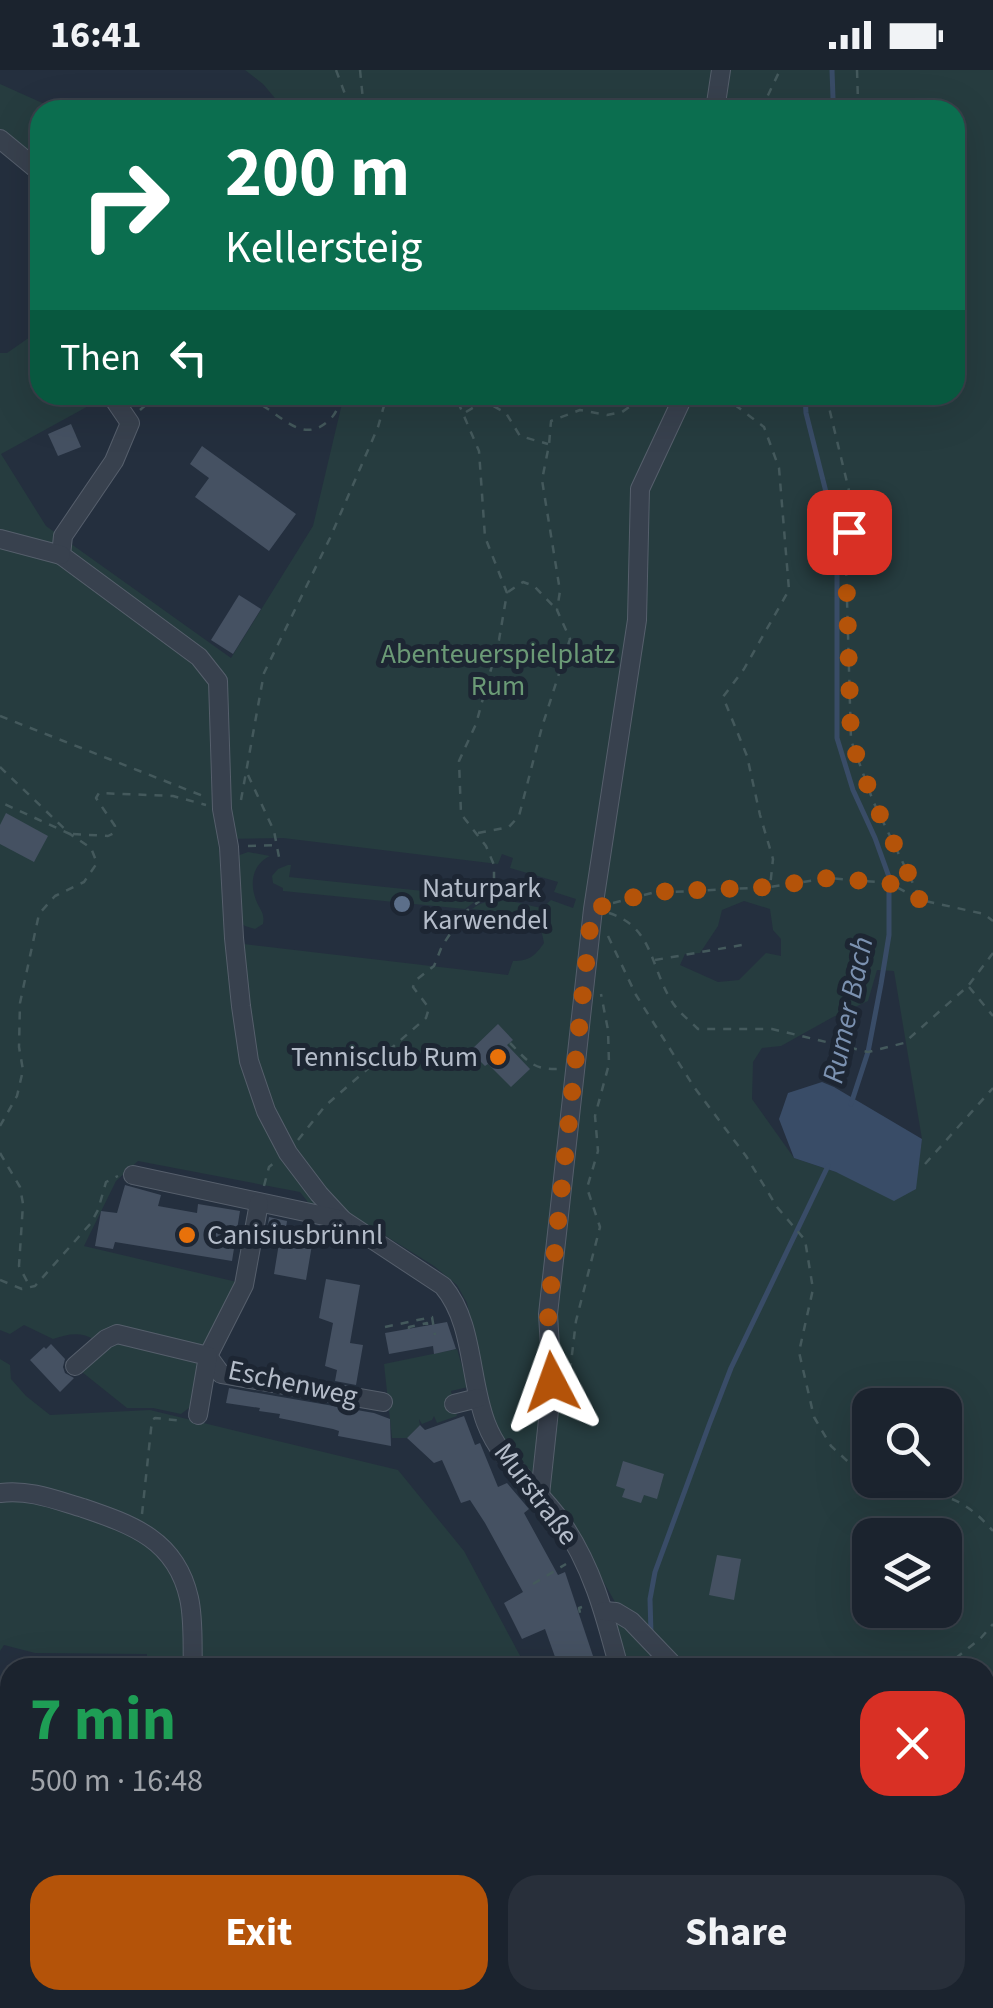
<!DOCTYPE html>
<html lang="en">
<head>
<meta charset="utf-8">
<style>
	body { margin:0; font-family:"Source Sans 3",sans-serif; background:#282f3a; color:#f1f3f6; height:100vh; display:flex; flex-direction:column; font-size:38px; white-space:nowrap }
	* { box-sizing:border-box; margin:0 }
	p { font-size:32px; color:#a0a4aa }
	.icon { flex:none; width:55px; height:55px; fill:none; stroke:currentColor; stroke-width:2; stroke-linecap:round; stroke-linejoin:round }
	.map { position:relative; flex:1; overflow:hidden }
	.side { position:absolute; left:0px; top:1588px; width:995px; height:352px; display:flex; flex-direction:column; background:#1b232e; border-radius:30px 30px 0 0; box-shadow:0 10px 40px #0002,0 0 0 2px #39404a }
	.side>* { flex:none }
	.banner { position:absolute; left:30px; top:30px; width:935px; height:305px; border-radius:30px; box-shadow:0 10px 40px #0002,0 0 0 2px #39404a; background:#0b6e4f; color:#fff; overflow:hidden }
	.fabs { position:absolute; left:852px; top:1318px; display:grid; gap:20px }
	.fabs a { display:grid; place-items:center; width:110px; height:110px; border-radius:20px; background:#1b232e; box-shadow:0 10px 40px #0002,0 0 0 2px #39404a; font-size:50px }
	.pin { position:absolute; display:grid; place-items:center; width:85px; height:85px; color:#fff; margin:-42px; border-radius:20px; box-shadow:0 5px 15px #0006 }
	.me { position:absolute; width:110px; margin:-55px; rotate:356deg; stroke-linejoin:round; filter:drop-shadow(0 0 8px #0008) }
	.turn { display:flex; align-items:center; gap:35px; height:210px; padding:0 30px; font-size:45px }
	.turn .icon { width:130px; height:130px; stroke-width:2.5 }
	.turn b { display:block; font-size:70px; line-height:85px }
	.then { display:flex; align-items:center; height:95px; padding:0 30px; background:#0003; gap:20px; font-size:38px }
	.round { display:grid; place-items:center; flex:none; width:105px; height:105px; border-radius:30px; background:#282f3a }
	.summary { display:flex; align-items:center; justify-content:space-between; height:170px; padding:0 30px }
	h1 { font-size:60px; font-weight:700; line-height:75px; color:#1e9e55 }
	.cta { display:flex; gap:20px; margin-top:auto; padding:20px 30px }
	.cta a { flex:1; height:115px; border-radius:30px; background:#b45309; color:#fff; font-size:40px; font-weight:700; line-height:115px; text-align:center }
	.cta a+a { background:#282f3a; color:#f1f3f6 }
	.status { display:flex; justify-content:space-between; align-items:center; height:70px; padding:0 50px; background:#1b232e; direction:ltr }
	.status svg { height:28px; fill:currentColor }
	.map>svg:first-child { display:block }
	.green { fill:#263c3f; fill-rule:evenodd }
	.water { fill:#394c67 }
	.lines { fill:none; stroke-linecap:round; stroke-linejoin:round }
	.stream { stroke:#394c67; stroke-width:5 }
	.building { fill:#455162 }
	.minor-casing { stroke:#565f6c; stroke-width:20 }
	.path { stroke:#44595c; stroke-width:2.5; stroke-dasharray:8 8; stroke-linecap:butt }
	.minor { stroke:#38414e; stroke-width:18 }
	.route { stroke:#b45309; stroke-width:18; stroke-dasharray:0 32.4 }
	.service-dot { fill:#5c6f8a; stroke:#1d2633; stroke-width:4 }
	.food-dot { fill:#e8710a; stroke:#1d2633; stroke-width:4 }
	.labels { text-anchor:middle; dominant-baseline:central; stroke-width:10; stroke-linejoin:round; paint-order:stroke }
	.park-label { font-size:28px; fill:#6b9a76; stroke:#1d2633 }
	.poi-label { font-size:28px; fill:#b4bcc9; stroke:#1d2633; text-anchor:start }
	.street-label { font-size:28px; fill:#b4bcc9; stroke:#1d2633 }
	.water-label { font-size:30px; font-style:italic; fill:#7c92b1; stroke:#1d2633 }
</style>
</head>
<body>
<div class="status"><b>16:41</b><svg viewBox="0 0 49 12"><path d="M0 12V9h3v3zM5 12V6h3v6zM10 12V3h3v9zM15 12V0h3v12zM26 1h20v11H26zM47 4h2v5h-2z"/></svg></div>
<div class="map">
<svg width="993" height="1938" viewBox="0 0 993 1938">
	<rect width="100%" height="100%" fill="#242f3e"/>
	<g class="green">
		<path d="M 245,0 L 993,0 L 993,1938 L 929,1938 L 941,1930 L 985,1930 L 985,1598 L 619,1597 L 604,1541 L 627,1546 L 615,1532 L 564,1442 L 518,1392 L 503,1370 L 493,1347 L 467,1233 L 457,1215 L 434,1196 L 341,1138 L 314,1140 L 300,1122 L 138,1091 L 116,1111 L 84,1176 L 237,1212 L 189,1338 L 181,1344 L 153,1338 L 127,1338 L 82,1302 L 97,1283 L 94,1270 C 82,1261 67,1264 53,1269 L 24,1255 L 10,1264 L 0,1260 L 0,283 L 7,283 L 40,260 L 40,325 L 101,325 L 103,328 L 1,384 L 46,456 L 231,588 L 313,456 L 344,325 L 955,325 L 955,40 L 285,40 L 263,14 ZM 283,768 L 498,794 L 502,784 L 513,788 L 510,798 L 558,812 L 554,822 L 576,829 L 573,838 L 551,830 L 542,838 C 516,833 494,823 472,839 L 530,846 L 541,859 L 544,873 C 535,886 529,891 513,891 L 508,905 L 227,872 L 218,769 ZM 744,831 L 770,839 L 773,860 L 781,869 L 781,886 L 766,883 L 739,910 L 718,912 L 680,895 L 685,884 L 700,883 L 718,856 L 722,840 ZM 877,900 L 894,901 L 922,1069 L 915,1119 L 836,1102 L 794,1088 L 752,1029 L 753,992 L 762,978 L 781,976 L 833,947 L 868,931 ZM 870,1335 L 945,1335 L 945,1410 L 870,1410 ZM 870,1465 L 945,1465 L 945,1540 L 870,1540 Z"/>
		<polygon points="0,14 58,40 40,40 40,102 0,69"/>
		<path d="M 248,782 L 270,786 C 253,794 249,812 256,830 C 260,841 265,842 263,854 L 255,859 L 245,856 L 241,853 L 237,786 Z"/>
		<polygon points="288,795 291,795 289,807 481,827 465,839 283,821 283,818 273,813 272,806 278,799"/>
		<polygon points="457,1279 468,1317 451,1321 457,1346 437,1353 434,1346 432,1350 422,1354 419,1349 420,1355 407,1368 392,1368 384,1294"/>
		<polygon points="0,1289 10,1295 11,1309 26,1326 50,1345 150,1340 398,1400 464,1481 526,1597 147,1598 147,1584 35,1583 4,1575 0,1581"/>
		<polygon points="188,1930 352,1930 350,1938 185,1938"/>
	</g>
	<polygon class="water" points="822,1012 834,1017 922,1069 916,1119 894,1131 836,1102 794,1088 779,1049 788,1023"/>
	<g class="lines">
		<g class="stream">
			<polyline points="830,40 833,28 832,0"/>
			<polyline points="805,325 806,343 826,422 837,482 837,668 853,720 875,768 889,807 889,865 881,914 868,982 851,1034"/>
			<polyline points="651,1564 650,1529 655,1502 709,1355 731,1298 828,1096"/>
			<polyline points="652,1580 653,1598"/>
			<polyline points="734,1930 735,1938"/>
		</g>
	</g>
	<g class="building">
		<polygon points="71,354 81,377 58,386 48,364"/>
		<polygon points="202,376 296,444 269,481 195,427 209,408 190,394"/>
		<polygon points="239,525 261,539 233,584 211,570"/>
		<polygon points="6,743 48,766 34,792 0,774 0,755"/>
		<polygon points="498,954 513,970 507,975 530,999 511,1017 488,994 485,996 470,981"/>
		<polygon points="125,1115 161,1125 158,1136 197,1143 198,1134 240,1141 232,1191 115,1172 113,1179 95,1176 101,1141 117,1143"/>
		<polygon points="269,1147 287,1151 286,1158 314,1163 306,1210 274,1204 280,1167 266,1165"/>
		<polygon points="326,1209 360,1215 350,1273 363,1275 356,1315 335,1311 337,1300 325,1296 333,1253 319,1248"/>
		<polygon points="447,1252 456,1279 434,1284 433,1276 389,1284 385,1263"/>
		<polygon points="51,1274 65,1289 63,1297 65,1303 74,1308 60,1322 30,1290 44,1277 46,1279"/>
		<polygon points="229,1318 374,1343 390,1349 391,1376 338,1366 339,1361 333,1359 279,1348 280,1344 259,1341 260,1338 226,1333"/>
		<polygon points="464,1346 475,1375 480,1373 498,1417 507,1413 529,1439 524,1443 558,1505 565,1502 597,1598 559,1598 545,1559 522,1569 504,1533 523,1522 485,1453 470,1430 461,1433 442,1390 434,1393 407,1368 420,1355 425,1360"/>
		<polygon points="623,1391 664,1404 657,1429 644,1425 641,1433 622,1427 625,1419 616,1416"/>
		<polygon points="717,1485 741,1489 734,1530 709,1525"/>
	</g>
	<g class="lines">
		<defs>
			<g id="minor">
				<polyline points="715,40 721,0"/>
				<polyline points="0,69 40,102"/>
				<path d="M 111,325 L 130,353 L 114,391 L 63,466 L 61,485 L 199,587 L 218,611 L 222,739 L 229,777 L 234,868 L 241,936 L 249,991 L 266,1041 L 288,1083 L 319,1124 L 343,1150 L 443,1216 C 474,1253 469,1309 486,1353 C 501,1393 536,1416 560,1450 C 592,1495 605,1545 619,1598"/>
				<polyline points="0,469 61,485"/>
				<polyline points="133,1105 343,1150"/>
				<polyline points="259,1133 244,1215 208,1286 221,1304 383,1332"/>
				<polyline points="75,1296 106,1269 117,1264 208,1286 198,1345"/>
				<polyline points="454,1334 478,1328"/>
				<path d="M 0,1423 C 29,1419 56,1430 83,1438 C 133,1455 176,1470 189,1528 C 194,1550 192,1575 193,1598"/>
				<polyline points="540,1425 552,1312 548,1244 593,839 637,550 640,419 684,325"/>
				<polyline points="604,1541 616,1542 631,1551 676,1598"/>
				<polyline points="0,1891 2,1888 10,1886"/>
				<polyline points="703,1930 704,1938"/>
				<polyline points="766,1930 767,1938"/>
				<polyline points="894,1937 912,1930"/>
				<polyline points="185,1938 188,1930"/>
			</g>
		</defs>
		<use href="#minor" class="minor-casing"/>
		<g class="path">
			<polyline points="336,0 351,40"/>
			<polyline points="360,0 364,40"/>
			<polyline points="761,40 780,0"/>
			<polyline points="857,40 858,31 857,0"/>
			<polyline points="722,325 764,357 779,398 789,520 744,599 723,627 747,686 760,745 773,789 770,817"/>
			<polyline points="826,325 851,429 846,495 851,670 873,731 921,830"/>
			<path d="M 140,340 C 146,335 151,330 159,327 C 174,322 236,326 252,331 C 277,338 299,376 327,352 C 336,345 339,336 341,325"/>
			<polyline points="466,342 484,331 506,343 520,366 548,374"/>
			<polyline points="508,522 523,512 534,516 556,539"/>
			<polyline points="0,646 203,726"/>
			<polyline points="0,697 70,764 0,732"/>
			<polyline points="248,705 274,761 279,787"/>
			<polyline points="241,730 264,603 330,468 378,357 387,325"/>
			<polyline points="478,763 509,757 519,746 542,657 570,569 557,540 560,521 542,410 549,375 551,351 580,340 607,345 622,342 641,329 654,325"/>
			<polyline points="73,764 108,766 114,763 115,756 96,728 99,723 173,726 206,735"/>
			<polyline points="248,776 277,775"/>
			<polyline points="613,833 652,823 770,817 829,808 889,813 921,830 984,844 993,851"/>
			<path d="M 609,843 C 653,857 650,896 671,930 C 677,941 689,950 698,959 L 772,959 L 868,982 L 904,973 L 968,916 L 993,883"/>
			<polyline points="608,866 636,925 694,1017 746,1086 777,1137 805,1170 813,1219 799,1282 814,1347 831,1376 857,1400 870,1407"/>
			<polyline points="655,890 742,875"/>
			<polyline points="969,917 993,946"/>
			<path d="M 510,973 C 527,990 532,1000 558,999"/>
			<polyline points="0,1056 17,1026 23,1000 19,977 20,933 39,844 55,826 84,812 97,793 91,778 70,764"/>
			<polyline points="298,1070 325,1036 426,948 429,938 413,917 416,910 434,896 442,876 464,843 486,826 494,811 494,795 486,776 461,744 459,691 476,654 499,570 507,523 485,467 479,381 455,325"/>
			<polyline points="0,1083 20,1117 23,1134 19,1196 30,1217"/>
			<polyline points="925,1094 993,1018"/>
			<polyline points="264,1116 269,1097 275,1092"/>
			<polyline points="0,1210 22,1219 35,1216 91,1153 98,1140 106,1112 118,1106"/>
			<polyline points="385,1257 432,1247 435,1265"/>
			<polyline points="409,1259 409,1257 427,1253 427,1255"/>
			<polyline points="570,1301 576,1251 600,1157 587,1118 598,1081 595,1046 609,994 608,960 601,924"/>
			<path d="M 875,1410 C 903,1426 910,1420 939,1425 C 962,1430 978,1444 993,1461"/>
			<polyline points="142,1444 152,1350 155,1348 184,1351"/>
			<polyline points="533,1514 566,1494"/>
			<polyline points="582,1537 579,1538 580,1543 583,1542"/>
			<polyline points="943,1598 980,1569 993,1554"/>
			<polyline points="985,1761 993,1757"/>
			<polyline points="232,1930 276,1938"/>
			<polyline points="297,1938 312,1934 316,1938"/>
		</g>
		<use href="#minor" class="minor"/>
	</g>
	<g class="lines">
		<polyline class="route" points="552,1312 548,1244 592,839 652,822 770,817 828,808 889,813 921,830 873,730 851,670 846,494 849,462"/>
	</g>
	<circle class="service-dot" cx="402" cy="834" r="10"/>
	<g class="food-dot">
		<circle cx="498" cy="987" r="10"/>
		<circle cx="187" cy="1165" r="10"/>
	</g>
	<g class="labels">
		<g class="park-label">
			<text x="498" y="584">Abenteuerspielplatz<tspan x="498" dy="32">Rum</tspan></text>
		</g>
		<g class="poi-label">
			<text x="422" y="818">Naturpark<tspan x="422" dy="32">Karwendel</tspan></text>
			<text x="478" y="987" text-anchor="end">Tennisclub Rum</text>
			<text x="207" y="1165">Canisiusbrünnl</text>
		</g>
		<g class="street-label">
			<text transform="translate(293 1313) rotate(12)">Eschenweg</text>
			<text transform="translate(536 1424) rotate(53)">Murstraße</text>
		</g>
		<g class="water-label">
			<text transform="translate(848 940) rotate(-78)">Rumer Bach</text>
		</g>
	</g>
</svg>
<div class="fabs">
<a><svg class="icon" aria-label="search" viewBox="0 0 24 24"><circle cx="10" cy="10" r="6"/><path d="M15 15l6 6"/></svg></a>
<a><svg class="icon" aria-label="layers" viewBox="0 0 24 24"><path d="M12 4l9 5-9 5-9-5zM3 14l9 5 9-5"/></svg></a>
</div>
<div class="pin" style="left:849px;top:462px;background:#d93025"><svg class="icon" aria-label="arrive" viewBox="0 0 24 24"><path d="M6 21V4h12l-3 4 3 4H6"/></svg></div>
<svg class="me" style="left:552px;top:1312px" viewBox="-20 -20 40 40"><path d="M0-17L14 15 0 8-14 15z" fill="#b45309" stroke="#fff" stroke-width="4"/></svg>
<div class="banner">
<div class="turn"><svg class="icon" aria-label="right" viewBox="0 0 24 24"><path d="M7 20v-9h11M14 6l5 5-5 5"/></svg><div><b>200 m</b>Kellersteig</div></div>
<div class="then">Then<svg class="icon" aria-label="left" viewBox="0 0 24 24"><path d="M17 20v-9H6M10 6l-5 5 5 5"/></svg></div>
</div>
<section class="side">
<div class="summary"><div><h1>7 min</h1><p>500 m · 16:48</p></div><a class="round" style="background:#d93025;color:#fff"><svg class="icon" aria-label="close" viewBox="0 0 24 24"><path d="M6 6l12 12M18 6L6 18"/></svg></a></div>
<div class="cta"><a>Exit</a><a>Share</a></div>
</section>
</div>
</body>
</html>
